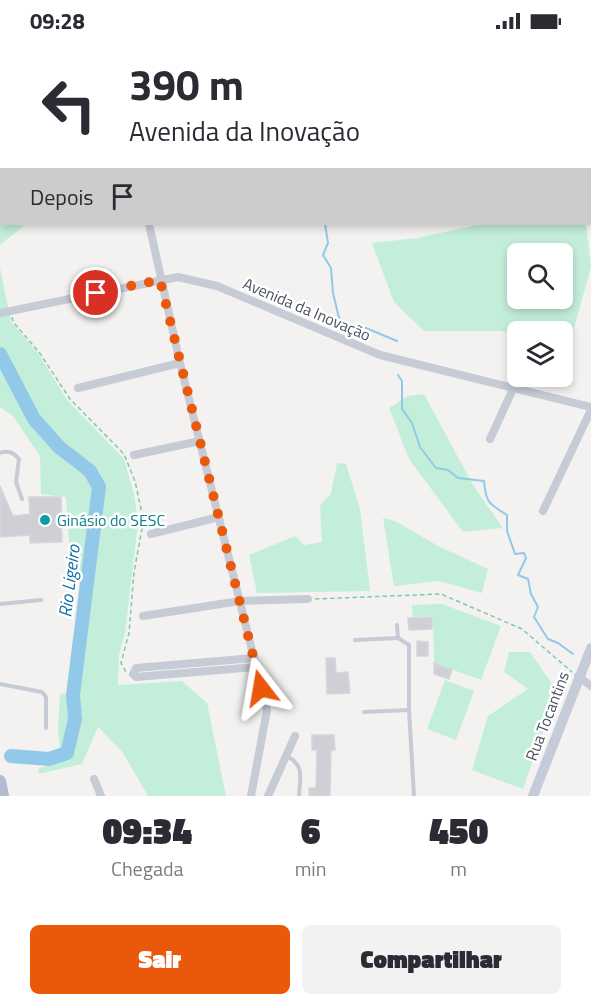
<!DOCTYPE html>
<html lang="pt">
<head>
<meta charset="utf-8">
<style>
	body { margin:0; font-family:"Titillium Web",sans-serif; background:#f2f2f3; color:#2b2b33; height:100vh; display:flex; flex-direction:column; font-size:22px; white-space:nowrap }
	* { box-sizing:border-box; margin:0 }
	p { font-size:20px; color:#7c7c81 }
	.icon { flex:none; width:33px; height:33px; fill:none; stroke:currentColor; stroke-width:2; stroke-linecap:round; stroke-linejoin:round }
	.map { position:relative; height:754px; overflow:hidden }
	.drawer { display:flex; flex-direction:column; background:#fff; flex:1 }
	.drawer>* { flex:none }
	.banner { position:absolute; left:0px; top:0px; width:591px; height:183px; box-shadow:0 3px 9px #0003; background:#fff; color:#2b2b33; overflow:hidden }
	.tools { position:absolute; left:507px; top:201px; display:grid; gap:12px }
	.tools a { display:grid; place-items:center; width:66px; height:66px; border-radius:9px; background:#fff; box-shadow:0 3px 9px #0003; font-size:30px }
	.pin { position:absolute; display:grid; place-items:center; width:51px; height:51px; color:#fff; margin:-26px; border:3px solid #fff; border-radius:50%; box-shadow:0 2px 6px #0007 }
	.me { position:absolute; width:66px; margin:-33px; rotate:346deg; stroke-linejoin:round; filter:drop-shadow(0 0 4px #0008) }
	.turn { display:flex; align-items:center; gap:21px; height:126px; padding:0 30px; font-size:27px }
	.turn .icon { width:78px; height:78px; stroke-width:2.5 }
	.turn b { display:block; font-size:42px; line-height:51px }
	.then { display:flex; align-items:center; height:57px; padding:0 30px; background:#0003; gap:12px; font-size:22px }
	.eta { display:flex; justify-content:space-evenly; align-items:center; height:102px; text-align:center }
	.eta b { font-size:36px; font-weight:800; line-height:42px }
	.action { display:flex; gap:12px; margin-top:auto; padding:12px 30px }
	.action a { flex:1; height:69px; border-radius:9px; background:#ea580c; color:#fff; font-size:24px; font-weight:800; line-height:69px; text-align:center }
	.action a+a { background:#f2f2f3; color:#2b2b33 }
	.status { display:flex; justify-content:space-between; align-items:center; height:42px; padding:0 30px; background:#fff; direction:ltr }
	.status svg { height:16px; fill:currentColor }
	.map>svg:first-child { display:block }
	.green { fill:#c3eeda; fill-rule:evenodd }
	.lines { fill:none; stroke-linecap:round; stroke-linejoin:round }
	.stream { stroke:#93c9e8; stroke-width:2 }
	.river { stroke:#93c9e8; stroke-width:14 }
	.building { fill:#ced0d5; stroke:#d6d6dc; stroke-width:1.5 }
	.path { stroke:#7dcab0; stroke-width:1.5; stroke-dasharray:4.5 3; stroke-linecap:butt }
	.lane { stroke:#c6cbd5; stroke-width:4 }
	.street { stroke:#c6cbd5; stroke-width:8 }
	.secondary { stroke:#c5cbd8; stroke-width:10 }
	.primary { stroke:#b3bcce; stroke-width:12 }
	.route { stroke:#ea580c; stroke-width:10; stroke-dasharray:0 18 }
	.culture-dot { fill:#0f9aa8; stroke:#fff; stroke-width:2 }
	.labels { text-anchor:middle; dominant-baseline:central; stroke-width:5; stroke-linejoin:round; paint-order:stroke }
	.street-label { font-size:16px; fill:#4a515e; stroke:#fff }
	.culture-label { font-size:16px; fill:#0d838f; stroke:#fff; text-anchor:start }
	.water-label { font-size:18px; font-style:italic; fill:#1570a6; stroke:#fff }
</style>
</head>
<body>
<div class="status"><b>09:28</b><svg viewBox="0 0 49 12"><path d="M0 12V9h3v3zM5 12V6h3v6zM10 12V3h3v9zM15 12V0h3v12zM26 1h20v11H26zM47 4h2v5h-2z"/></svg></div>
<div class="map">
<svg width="591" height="754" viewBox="0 0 591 754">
	<rect width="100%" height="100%" fill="#f3f2f1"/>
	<g class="green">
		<polygon points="0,0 212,0 214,1 2,2 2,182 26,182 0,203"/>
		<polygon points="424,0 591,0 591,165 590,167 590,2"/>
		<path d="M 475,182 L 586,182 L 591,225 L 568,308 L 563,307 L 562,290 L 518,290 L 517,293 L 503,289 L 424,289 L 394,260 L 372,201 L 417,196 L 472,184 ZM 518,212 L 562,212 L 562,256 L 518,256 Z"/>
		<polygon points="0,226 11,280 38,311 67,358 124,417 134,452 138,480 125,591 119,613 118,643 182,639 207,661 226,754 148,754 123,711 98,685 82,722 38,732 39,726 61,721 58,687 60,652 71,651 86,531 71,530 66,455 41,452 40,414 13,374 0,365"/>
		<polygon points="424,352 473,443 503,486 463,490 409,417 389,366 408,354"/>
		<polygon points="337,421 346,422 360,467 370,549 257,551 249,513 295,494 304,503 322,500 320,463 331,452"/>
		<polygon points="383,476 395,479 438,504 488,527 482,551 439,539 394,544"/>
		<polygon points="442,562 501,584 481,638 434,621 433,574 413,575 412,563"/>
		<polygon points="509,610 530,610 557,649 523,747 472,728 488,674 528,647 504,630"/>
		<polygon points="445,638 474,649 456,698 427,687"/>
	</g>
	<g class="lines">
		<g class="stream">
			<polyline points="325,182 328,201 323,213 331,226 333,251 339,276 348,282 361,284 397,299"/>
			<path d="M 398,333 L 402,339 L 402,367 L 412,381 L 420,405 L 436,426 L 448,428 L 458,436 L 484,439 C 486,461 488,461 507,473 L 507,489 L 515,512 L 524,511 L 526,516 L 518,533 L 528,537 L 531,552 L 538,565 L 534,575 L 548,597 L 558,601 L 573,612"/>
		</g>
		<polyline class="river" points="0,312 34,377 59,405 90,429 99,445 73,653 75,677 67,711 49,717 11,714"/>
	</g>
	<g class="building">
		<polygon points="0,444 13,474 30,472 29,455 61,455 62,500 30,501 30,493 0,495"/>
		<polygon points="432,575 432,587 409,588 408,576"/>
		<polygon points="417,599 428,600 428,614 417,614"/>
		<polygon points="326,616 335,616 336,631 348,630 350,651 327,652"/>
		<polygon points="434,621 452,628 449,637 434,632"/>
		<polygon points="312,693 334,693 335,708 331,708 330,754 309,754 309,746 316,746 317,708 312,708"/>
	</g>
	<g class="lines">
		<g class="path">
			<polyline points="12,275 13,280 39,310 70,357 124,412 135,439 142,472 142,487 134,530 129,591 121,621 126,630"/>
			<polyline points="315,557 441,552 522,587 572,630"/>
		</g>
		<g class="lane">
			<polyline points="0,2 2,2"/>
			<polyline points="24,2 25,2"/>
			<path d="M 0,411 C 8,408 13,410 19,417 L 16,440 L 22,457"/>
			<polyline points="0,562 41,558"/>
			<polyline points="397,583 398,596 409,603 409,668 414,754"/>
			<polyline points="355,598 398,596"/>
			<polyline points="0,642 42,650 46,655 46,686"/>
			<polyline points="364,670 409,668"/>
			<path d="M 287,714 C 305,724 300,735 299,754"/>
		</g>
		<g class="street">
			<polyline points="149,182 180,321 267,668 251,754"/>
			<polyline points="0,271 178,235 217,244 380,313 591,365"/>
			<polyline points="78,346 180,321"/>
			<polyline points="490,397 514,345"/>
			<polyline points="134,413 200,399"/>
			<polyline points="543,469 591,368"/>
			<polyline points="151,492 219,475"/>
			<polyline points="143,574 240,559 308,557"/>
			<polyline points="254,616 136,626 133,632 136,635 256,625"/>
			<polyline points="578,634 591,644"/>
			<polyline points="94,737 101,754"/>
			<polyline points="268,754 295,694"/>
		</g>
		<polyline class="secondary" points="533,754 591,606"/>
		<polyline class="primary" points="0,739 3,754"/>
	</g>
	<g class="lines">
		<polyline class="route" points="96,251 160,238 261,646"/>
	</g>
	<circle class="culture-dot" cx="45" cy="478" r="6"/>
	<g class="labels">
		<g class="street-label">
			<text transform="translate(307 267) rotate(23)">Avenida da Inovação</text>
			<text transform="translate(547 674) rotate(-69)">Rua Tocantins</text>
		</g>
		<g class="culture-label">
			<text x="57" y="478">Ginásio do SESC</text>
		</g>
		<g class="water-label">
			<text transform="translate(69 539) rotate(-83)">Rio Ligeiro</text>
		</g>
	</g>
</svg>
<div class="tools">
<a><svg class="icon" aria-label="search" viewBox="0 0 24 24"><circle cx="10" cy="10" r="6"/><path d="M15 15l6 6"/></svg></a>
<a><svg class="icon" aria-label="layers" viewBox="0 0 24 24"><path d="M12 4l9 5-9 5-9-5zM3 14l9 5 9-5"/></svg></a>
</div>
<div class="pin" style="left:96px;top:251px;background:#d93025"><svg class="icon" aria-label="arrive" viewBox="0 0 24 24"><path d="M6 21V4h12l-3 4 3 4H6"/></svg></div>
<svg class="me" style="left:261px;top:646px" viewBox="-20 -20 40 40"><path d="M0-17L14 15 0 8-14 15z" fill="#ea580c" stroke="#fff" stroke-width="4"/></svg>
<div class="banner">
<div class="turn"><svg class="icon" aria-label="left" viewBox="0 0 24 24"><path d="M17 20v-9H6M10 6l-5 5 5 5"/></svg><div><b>390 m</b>Avenida da Inovação</div></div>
<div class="then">Depois<svg class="icon" aria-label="arrive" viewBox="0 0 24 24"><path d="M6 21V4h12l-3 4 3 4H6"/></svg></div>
</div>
</div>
<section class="drawer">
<div class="eta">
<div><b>09:34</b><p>Chegada</p></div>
<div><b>6</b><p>min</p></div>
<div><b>450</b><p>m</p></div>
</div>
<div class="action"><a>Sair</a><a>Compartilhar</a></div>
</section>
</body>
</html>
